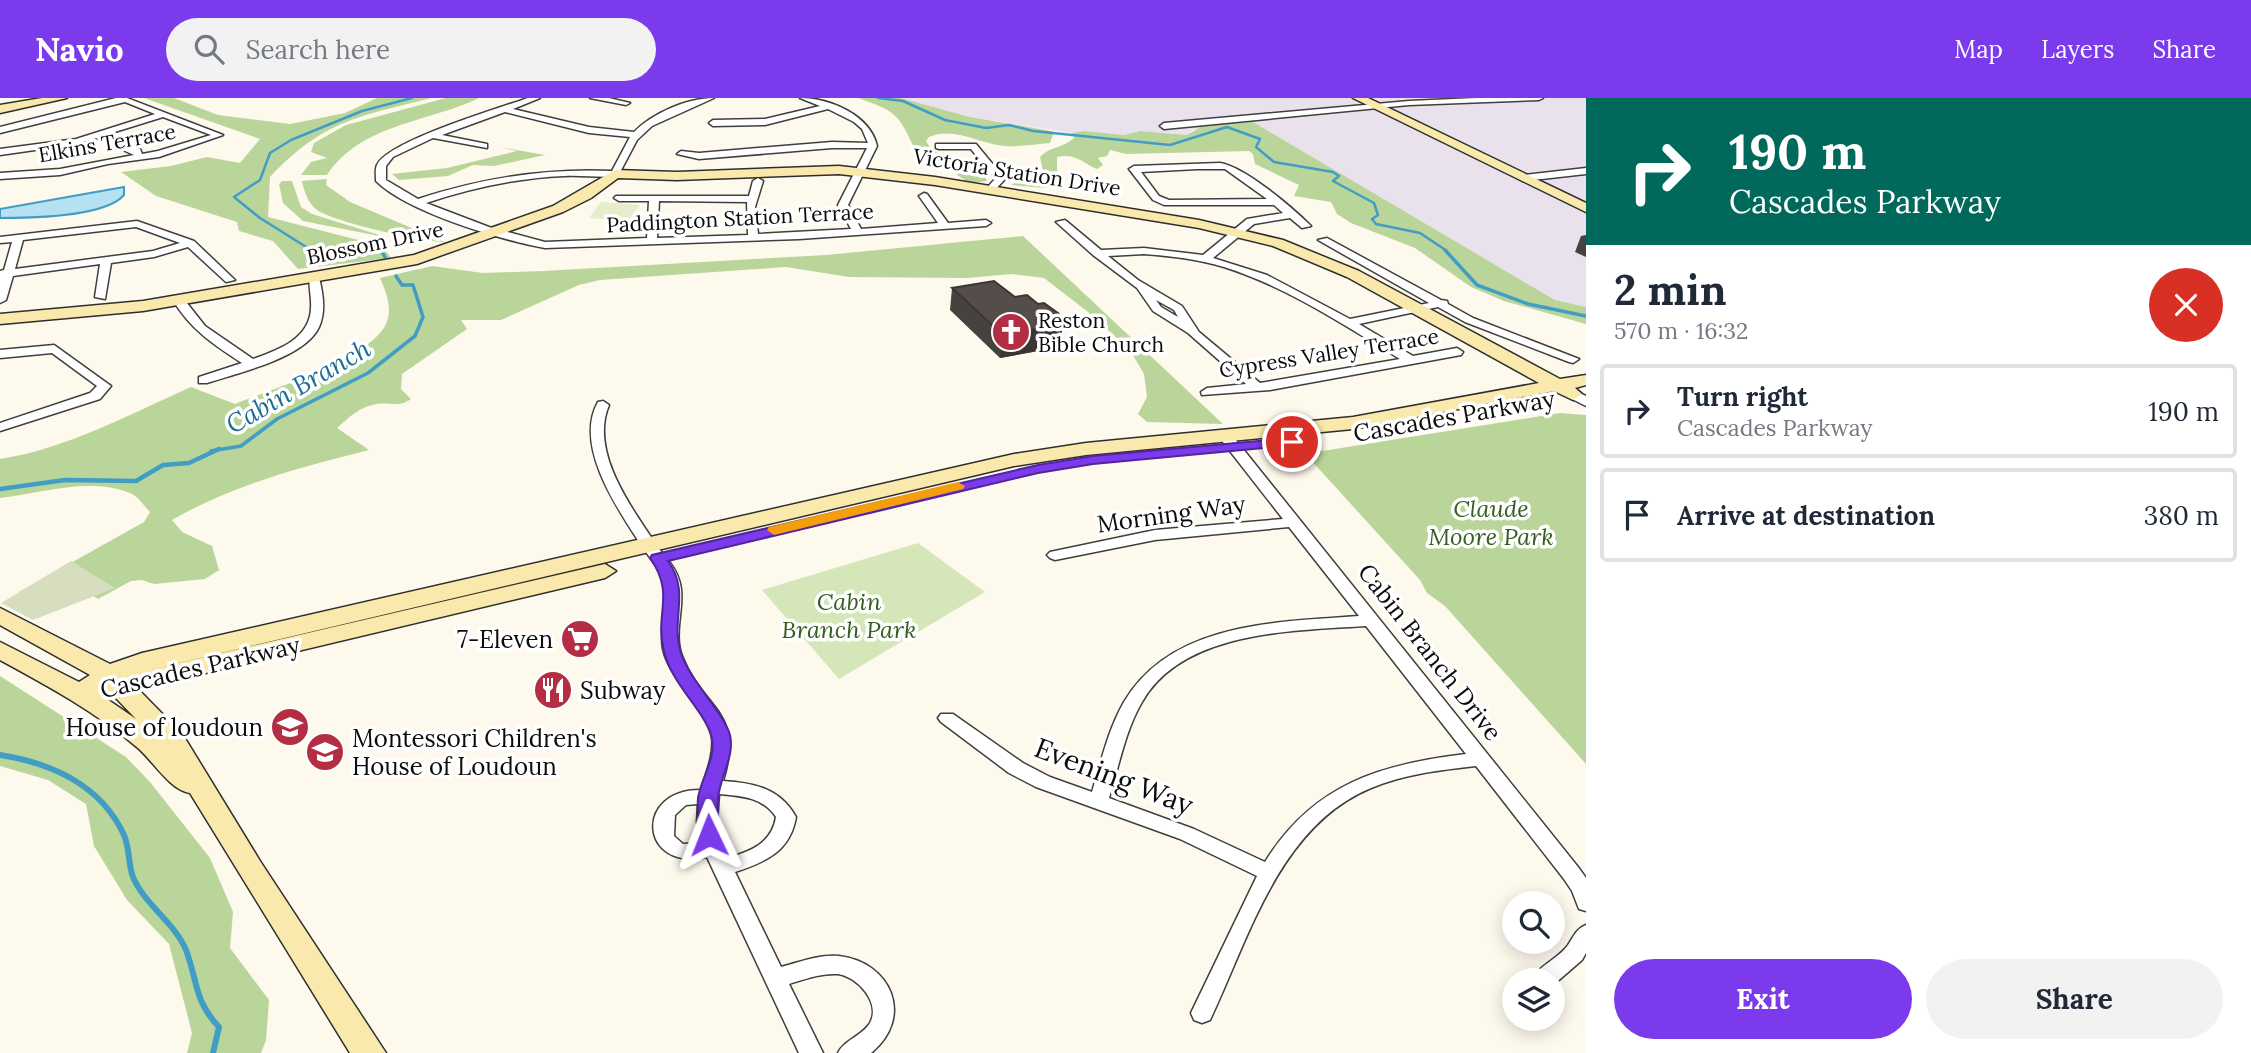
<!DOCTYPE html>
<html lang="en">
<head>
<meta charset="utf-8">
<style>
	body { margin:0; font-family:Lora,serif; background:#f2f2f3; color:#1f2937; height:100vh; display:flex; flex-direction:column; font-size:26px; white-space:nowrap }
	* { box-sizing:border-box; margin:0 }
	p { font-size:23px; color:#747a83 }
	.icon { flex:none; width:38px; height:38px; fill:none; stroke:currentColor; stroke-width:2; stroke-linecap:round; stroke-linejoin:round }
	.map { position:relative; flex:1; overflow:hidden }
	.details { display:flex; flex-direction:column; background:#fff; width:665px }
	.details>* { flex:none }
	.guide { background:#00695c; color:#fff; overflow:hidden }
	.controls { position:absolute; left:1502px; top:793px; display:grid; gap:14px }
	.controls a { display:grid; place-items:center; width:63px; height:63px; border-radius:50%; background:#fff; box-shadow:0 4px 18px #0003; font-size:35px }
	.pin { position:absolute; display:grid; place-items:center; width:60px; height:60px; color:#fff; margin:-30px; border:4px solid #fff; border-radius:50%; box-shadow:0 2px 7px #0007 }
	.me { position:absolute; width:77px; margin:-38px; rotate:358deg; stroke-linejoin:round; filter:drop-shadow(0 0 5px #0008) }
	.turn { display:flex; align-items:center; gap:24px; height:147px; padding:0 28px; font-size:32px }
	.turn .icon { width:91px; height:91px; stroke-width:2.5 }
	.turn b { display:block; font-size:49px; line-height:60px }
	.round { display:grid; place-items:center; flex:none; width:74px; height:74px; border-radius:37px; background:#f2f2f3 }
	.summary { display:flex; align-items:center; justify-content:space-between; height:119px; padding:0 28px }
	h1 { font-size:42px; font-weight:700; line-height:52px }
	.action { display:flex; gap:14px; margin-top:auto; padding:14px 28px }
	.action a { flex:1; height:80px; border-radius:42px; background:#7c3aed; color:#fff; font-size:28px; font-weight:700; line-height:80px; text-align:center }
	.action a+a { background:#f2f2f3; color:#1f2937 }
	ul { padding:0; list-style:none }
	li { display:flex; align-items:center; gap:21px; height:94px; margin:0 14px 10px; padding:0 14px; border:4px solid #e0e1e3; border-radius:7px }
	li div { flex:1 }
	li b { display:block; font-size:26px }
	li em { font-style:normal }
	header { display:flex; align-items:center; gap:42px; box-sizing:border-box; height:98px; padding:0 35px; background:#7c3aed; color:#fff }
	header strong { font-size:33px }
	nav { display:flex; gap:38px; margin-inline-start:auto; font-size:24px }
	.search { width:490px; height:63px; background:#f2f2f3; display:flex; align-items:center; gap:18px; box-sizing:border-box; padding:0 24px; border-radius:38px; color:#747a83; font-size:26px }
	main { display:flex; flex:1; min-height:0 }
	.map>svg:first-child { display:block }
	.industrial { fill:#e9e1eb }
	.green { fill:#d5e6b9 }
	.forest { fill:#bad599 }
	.cemetery { fill:#d7dec0 }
	.pitch { fill:#e5edca }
	.water { fill:#b5e1f2; stroke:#419dc4; stroke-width:2 }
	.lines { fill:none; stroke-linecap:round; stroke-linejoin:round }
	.stream-far3 { stroke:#419dc4; stroke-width:2.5 }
	.stream-far2 { stroke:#419dc4; stroke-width:3.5 }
	.stream-far1 { stroke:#419dc4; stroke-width:4.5 }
	.stream { stroke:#419dc4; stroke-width:6 }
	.street-casing { stroke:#3f3f3f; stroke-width:3 }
	.secondary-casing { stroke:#2e2e2e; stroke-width:3 }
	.street { fill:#fff; fill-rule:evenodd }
	.secondary { fill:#f9e9ac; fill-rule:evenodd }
	.wall { fill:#48423f }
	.shaded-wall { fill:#3b3633 }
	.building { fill:#544d49; stroke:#3b3633; stroke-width:2 }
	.route { fill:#7c3aed; stroke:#51269a; stroke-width:2 }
	.slow { fill:#f59e0b }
	.labels { text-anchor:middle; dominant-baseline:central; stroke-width:7; stroke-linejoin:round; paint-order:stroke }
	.far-street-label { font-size:21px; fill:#0c0c0c; stroke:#fff }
	.far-poi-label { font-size:21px; fill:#0c0c0c; stroke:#fff; text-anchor:start }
	.street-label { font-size:24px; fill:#0c0c0c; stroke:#fff }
	.park-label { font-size:24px; font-style:italic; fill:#355f21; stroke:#fff }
	.poi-label { font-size:24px; fill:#0c0c0c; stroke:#fff; text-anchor:end }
	.water-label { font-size:26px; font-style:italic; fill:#1e6d95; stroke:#fff }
	.near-street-label { font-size:28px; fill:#0c0c0c; stroke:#fff }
</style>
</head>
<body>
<header>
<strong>Navio</strong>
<div class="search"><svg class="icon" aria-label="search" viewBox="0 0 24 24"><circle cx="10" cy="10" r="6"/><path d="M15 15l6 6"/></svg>Search here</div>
<nav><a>Map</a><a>Layers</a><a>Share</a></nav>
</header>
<main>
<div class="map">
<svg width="1586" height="955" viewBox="0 0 1586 955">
	<rect width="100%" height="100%" fill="#fef9ed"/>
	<polygon class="industrial" points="901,0 1586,0 1586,209 1555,202 1253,24 1194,31 1187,37 1140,33 1124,37 1084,33 1072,35 970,19"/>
	<polygon class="green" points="918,445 985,494 839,581 762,492"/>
	<g class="forest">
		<path d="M 144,0 L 174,0 L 218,17 L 290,26 L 345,15 L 377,0 L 431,0 C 358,19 324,22 270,79 L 268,119 L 382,148 L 391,160 L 298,171 L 273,143 L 239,133 L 237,124 L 156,98 L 121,74 L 171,68 L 207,59 L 240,65 L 260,41 Z"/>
		<path d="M 446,0 L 479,0 C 427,25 362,25 327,77 L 301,77 L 311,64 L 327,60 L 311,54 L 314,45 L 346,27 Z"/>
		<path d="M 858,0 L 901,0 L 970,19 L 1046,32 L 1054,34 L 1050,45 C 1036,46 1020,49 1005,48 C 980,46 954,28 929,39 L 926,43 L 929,48 L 961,75 L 984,77 L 987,83 C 958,89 957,71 938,60 C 932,56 923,55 916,53 C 898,16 898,14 858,0 Z"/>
		<path d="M 1253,24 L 1555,202 L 1586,209 L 1586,226 L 1504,203 L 1471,189 L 1415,150 L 1351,125 L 1337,116 L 1331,104 L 1294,98 L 1299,87 L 1255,66 L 1253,56 L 1249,53 L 1126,56 L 1110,52 L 1107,58 L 1098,60 L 1103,67 L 1097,71 C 1082,65 1076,55 1057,59 L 1057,73 L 1046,90 L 1011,87 L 1023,81 L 1044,79 L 1040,59 C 1048,49 1064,50 1074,40 L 1072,35 L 1084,33 L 1124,37 L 1140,33 L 1187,37 L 1202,28 Z"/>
		<polygon points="499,49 545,57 494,68 473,67 448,78 399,82 392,76 447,70 517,53"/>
		<path d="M 327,81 L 326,87 L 350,104 L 445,144 C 422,144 334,124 317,112 C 308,105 304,93 302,83 Z"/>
		<polygon points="282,83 292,83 301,109 312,116 389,140 303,123 283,105 279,86"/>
		<path d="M 1023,138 L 1223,326 L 1147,324 L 1138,316 L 1147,299 L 1144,276 L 1130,252 L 1088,214 L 1044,180 L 1012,176 L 967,180 L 849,179 L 786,169 L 600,182 L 579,187 L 501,222 L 461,222 L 467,231 L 402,276 L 401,291 L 411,301 C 398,310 392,304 377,306 C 361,308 349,319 337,330 L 369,352 C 301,369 233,387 172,422 L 182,434 L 212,448 L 219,472 L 205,481 L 154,486 L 142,482 L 131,483 L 98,501 L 80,489 L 20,499 L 19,494 L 144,424 L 150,414 C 144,408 138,398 130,395 C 89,379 42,395 0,400 L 0,361 C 66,351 130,316 191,289 L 235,306 C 270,292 371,260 386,226 C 393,210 386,194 380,180 L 432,168 L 483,175 L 543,173 L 826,157 Z"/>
		<polygon points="1560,315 1586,317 1586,666 1445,508 1427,495 1420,482 1309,360 1316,354"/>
		<polygon points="0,578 126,659 150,684 210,760 233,814 230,850 269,902 266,942 261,955 187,955 192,935 169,846 127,802 94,748 86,706 48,682 0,668"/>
	</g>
	<polygon class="cemetery" points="71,463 115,490 33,522 1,505"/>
	<polygon class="pitch" points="601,104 640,107 628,123 589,120"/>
	<path class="water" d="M 124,89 L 124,97 C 105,119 29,120 0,120 L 0,111 Z"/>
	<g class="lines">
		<g class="stream-far3">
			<polyline points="878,0 903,3 945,22 986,30 1009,27 1033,33 1170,47 1227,29 1260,41 1256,49 1274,64 1333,74 1339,78 1333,83 1374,105 1378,117 1372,121 1376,126 1420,135 1447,153"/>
			<polyline points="382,153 380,150 311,152 260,120 234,99 260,82 270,55 291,42 362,13 412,0"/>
		</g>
		<g class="stream-far2">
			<polyline points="310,152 328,152"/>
			<polyline points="381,152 385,159"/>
			<polyline points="1445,152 1477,187 1528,206 1586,218"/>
			<polyline points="211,353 241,348 277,321 368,275 415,238 423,219 413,187 402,187 396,178"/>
		</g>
		<polyline class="stream-far1" points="0,391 65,382 136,383 163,367 189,365 219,351"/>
		<path class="stream" d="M 0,657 C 51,665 101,687 124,737 C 130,751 128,766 133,779 C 144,806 175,825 186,852 C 198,884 194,903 219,929 L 213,955"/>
		<defs>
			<g id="street">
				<path d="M 116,0 L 127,0 L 223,37 L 159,59 L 108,66 L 60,77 L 0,81 L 0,75 L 60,71 L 134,57 L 96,40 L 77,46 L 0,57 L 0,51 L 76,41 L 155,16 L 125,4 L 0,35 L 0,29 ZM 163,19 L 211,37 L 158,53 L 142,56 L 140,51 L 105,37 Z"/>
				<path d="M 528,0 L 540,0 L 513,11 L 589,29 L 634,34 C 653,15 687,0 714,0 L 652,28 L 637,42 L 618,78 C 601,80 582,77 564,78 C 517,80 471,90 426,105 L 489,129 L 545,144 L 647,140 L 649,103 L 619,103 L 614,100 L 616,98 L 749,98 L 753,83 L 758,80 L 763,83 L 755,109 L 758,136 L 851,131 L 838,107 L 867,50 L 832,50 L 699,61 L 677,56 L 681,53 L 699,55 L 832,44 L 868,45 L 862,31 L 854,24 L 828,11 L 765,27 L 713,28 L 709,25 L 713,22 L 765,21 L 820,8 L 800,0 C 830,0 870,17 877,48 L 848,107 L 861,131 L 938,125 L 919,98 L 924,95 L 927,96 L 948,125 L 986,122 L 991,125 L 986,128 L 799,141 L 545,150 C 501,142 407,114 376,83 C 376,78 375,71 377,67 C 388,43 500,10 528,0 ZM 505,14 L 589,35 L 630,39 L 612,73 C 545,70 482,80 418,101 L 386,82 L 386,68 L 393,59 L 433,40 L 487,50 L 487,46 L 442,37 ZM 659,103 L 747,104 L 748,137 L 657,140 Z"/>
				<polygon points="590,0 609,0 630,5 626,7"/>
				<polygon points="1476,0 1543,0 1539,2 1409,7 1164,31 1160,28 1164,25 1409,3"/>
				<polygon points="936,46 976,46 1005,81 993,94 987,94 985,92 995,81 971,51 939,51 936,50"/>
				<path d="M 1220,65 C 1245,69 1293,110 1311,128 L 1302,130 L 1290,120 L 1254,126 L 1213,160 L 1267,177 L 1350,221 L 1429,205 L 1318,142 L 1327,140 L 1441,202 L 1447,203 L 1448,206 L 1473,220 L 1579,261 L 1573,265 L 1569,264 L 1465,224 L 1438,209 L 1359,226 L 1413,258 L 1457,250 L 1463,254 L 1461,257 L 1270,292 L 1202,297 L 1201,294 L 1207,290 L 1246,286 L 1188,235 L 1153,213 L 1137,190 L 1093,157 L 1056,124 L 1065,122 L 1101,152 L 1144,150 L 1203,157 L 1247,121 L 1283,115 L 1274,107 L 1164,107 L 1153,102 L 1129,71 L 1134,68 ZM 1197,71 L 1225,71 L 1267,101 L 1169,102 L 1159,98 L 1141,74 ZM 1144,156 C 1171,158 1198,161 1224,169 C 1287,189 1344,227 1400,261 L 1260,285 L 1199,234 L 1182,208 L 1138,182 L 1108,158 ZM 1156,202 L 1174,212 L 1178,219 L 1161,209 Z"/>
				<polygon points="1586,70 1586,76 1523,83 1518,80 1523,77"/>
				<path d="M 137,123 L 194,143 L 235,182 L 226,184 L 188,149 L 154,159 L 111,165 L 105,201 L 95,199 L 100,166 L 13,178 L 6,202 L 0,205 L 0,173 L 4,172 L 12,144 L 0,145 L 0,139 ZM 136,129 L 180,145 L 153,153 L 15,171 L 23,142 Z"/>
				<path d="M 310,178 L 319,180 C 323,195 326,214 319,229 C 305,260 237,275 207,285 L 199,285 L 199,279 L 242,265 C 214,247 190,231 173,202 L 175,200 L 183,200 L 205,228 L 253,261 C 278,252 310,241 311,210 C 312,200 308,187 310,178 Z"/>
				<polygon points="54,247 111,288 100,301 0,333 0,325 90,295 97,288 52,255 0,260 0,252"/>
				<polygon points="1573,292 1586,298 1586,308 1568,299 1568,293"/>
				<path d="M 603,303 L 609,307 C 589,354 632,410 657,448 C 664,458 674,467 678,479 C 688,504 672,532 682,558 C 703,613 745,611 723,683 C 754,685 780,690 796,719 C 790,754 765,764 735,774 L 781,869 C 800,864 819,856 839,858 C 891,864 915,919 871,955 L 838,955 C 844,942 862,938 870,925 C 881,905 858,879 838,876 C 821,875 805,881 789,886 L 823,955 L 799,955 L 707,759 C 639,774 634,691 701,692 C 706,675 714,657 712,640 C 707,606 670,584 663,551 C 658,526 672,500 661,477 C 657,467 649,459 643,450 C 619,413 573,348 598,304 ZM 719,696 C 741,698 763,699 776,719 C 772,745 751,753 728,760 L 717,724 ZM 698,706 L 697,724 L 701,745 L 683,746 L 674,738 L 675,717 L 686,707 Z"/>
				<path d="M 1226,335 L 1231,336 L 1578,769 L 1586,780 L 1586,813 L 1579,811 L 1572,793 L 1564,781 L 1476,668 C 1441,672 1404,676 1371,690 C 1279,728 1249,840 1210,922 L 1202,925 L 1194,922 L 1191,915 L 1257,778 L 1180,741 L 1036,689 L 1009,675 L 941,624 L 938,620 L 941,616 L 953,616 L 1023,665 L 1050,679 L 1092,694 C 1101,664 1108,632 1124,604 C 1171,524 1277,524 1359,518 L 1289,429 L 1155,442 L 1055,462 L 1050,460 L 1047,457 L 1050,454 L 1155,432 L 1283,421 L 1219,339 ZM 1366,528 L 1466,656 C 1381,666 1313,686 1265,764 L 1194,731 L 1109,700 C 1119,668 1125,633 1142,604 C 1183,532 1294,533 1366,528 Z"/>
				<path d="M 1586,827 L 1586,855 L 1582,862 L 1552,888 L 1552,882 L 1532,882 C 1539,867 1558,861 1568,847 C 1574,838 1576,831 1586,827 Z"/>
			</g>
			<g id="secondary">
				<polygon points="42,0 67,0 0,15 0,7"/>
				<polygon points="1353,0 1368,0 1586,105 1586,114"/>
				<path d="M 839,68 L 935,79 L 1199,122 L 1283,142 L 1359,173 L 1560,281 L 1586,277 L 1586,287 L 1575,290 L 1582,296 L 1573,302 L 1554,293 L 1353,331 L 1086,357 L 1014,368 L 136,575 L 605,466 L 616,473 L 605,480 L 138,591 L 183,637 L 260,763 L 386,955 L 350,955 L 190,695 C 170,692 153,663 138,650 C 96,614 48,588 0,562 L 0,544 L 79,584 L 90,577 L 0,527 L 0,510 L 110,566 L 142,555 L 1014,356 L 1086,345 L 1353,319 L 1539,285 L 1347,179 L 1273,148 L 1199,130 L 935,87 L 839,76 L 677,82 L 618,80 L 591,100 L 563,114 L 417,166 L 143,213 L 0,226 L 0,216 L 143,203 L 414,157 L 553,108 L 615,72 L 677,74 ZM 113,597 L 136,621 L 104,599 Z"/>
			</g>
		</defs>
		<use href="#street" class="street-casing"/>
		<use href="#secondary" class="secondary-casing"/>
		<use href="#street" class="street"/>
		<use href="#secondary" class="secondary"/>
	</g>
	<g class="wall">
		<polygon points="1586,137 1586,159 1575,154 1581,138"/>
		<polygon points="952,190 1015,199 1038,206 1058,215 1057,221 1063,226 1060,249 1000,260 950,212"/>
	</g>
	<polygon class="shaded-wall" points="1058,215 1056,228 1063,226 1060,249 1000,260 1003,237 1051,217"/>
	<polygon class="building" points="994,183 1015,199 1027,197 1038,206 1044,205 1058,215 1051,217 1063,226 1003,237 952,190"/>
	<path class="route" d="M 1292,340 L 1297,341 L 1297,347 L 1093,366 L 1038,375 L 668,463 C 691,495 670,521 681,555 C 690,583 724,615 730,637 C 735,658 720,679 718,700 C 717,712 719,725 719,737 L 716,743 L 702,743 L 699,737 C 699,725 697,712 698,700 C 701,680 718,657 711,637 C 703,611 671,585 664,553 C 654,515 676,497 650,460 L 652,457 L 1038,367 L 1093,358 Z"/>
	<polygon class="slow" points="958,384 965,388 963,391 774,437 767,432 769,429"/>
	<defs>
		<symbol id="church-disc" viewBox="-11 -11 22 22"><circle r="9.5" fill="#b32e42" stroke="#fff"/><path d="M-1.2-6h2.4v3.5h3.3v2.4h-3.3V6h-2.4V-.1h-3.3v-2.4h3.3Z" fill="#fff"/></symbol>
		<symbol id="supermarket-disc" viewBox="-11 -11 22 22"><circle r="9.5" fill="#b32e42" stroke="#fff"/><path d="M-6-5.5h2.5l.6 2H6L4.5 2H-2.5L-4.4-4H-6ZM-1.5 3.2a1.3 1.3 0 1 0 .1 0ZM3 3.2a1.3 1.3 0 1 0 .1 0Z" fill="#fff"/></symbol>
		<symbol id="restaurant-disc" viewBox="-11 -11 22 22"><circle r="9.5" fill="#b32e42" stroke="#fff"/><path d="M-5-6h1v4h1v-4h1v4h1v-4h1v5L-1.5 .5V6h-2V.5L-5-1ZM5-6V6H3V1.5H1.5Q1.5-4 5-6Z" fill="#fff"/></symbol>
		<symbol id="school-disc" viewBox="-11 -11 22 22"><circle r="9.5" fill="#b32e42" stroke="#fff"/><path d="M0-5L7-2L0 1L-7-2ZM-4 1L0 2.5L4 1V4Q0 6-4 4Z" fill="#fff"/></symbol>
	</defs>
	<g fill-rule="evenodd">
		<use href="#church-disc" x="989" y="212" width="44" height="44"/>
		<use href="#supermarket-disc" x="558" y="519" width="44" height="44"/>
		<use href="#restaurant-disc" x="531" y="570" width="44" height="44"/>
		<use href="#school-disc" x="268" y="607" width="44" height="44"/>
		<use href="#school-disc" x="303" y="632" width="44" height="44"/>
	</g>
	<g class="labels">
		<g class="far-street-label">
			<text transform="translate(107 45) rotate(-10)">Elkins Terrace</text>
			<text transform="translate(1017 74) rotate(9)">Victoria Station Drive</text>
			<text transform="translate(740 120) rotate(-3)">Paddington Station Terrace</text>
			<text transform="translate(375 145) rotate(-12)">Blossom Drive</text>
			<text transform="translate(1329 255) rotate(-9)">Cypress Valley Terrace</text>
		</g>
		<g class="far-poi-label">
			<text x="1038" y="222">Reston<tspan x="1038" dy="24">Bible Church</tspan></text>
		</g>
		<g class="street-label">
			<text transform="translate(1454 318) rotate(-10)">Cascades Parkway</text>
			<text transform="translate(1171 416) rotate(-8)">Morning Way</text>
			<text transform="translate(1430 554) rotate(52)">Cabin Branch Drive</text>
			<text transform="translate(200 569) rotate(-13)">Cascades Parkway</text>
		</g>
		<g class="park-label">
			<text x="1491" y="410">Claude<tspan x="1491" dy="28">Moore Park</tspan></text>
			<text x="849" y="503">Cabin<tspan x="849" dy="28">Branch Park</tspan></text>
		</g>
		<g class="poi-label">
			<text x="553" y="541">7-Eleven</text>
			<text x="580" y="592" text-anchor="start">Subway</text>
			<text x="263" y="629">House of loudoun</text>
			<text x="352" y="640" text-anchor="start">Montessori Children's<tspan x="352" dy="28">House of Loudoun</tspan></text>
		</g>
		<g class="water-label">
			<text transform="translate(298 288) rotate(-30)">Cabin Branch</text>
		</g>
		<g class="near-street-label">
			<text transform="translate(1114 678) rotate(21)">Evening Way</text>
		</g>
	</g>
</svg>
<div class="controls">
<a><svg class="icon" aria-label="search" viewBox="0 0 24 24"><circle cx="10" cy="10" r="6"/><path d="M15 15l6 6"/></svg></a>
<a><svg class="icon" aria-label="layers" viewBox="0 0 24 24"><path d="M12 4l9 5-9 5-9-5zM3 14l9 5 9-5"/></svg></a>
</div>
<div class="pin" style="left:1292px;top:344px;background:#d93025"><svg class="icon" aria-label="arrive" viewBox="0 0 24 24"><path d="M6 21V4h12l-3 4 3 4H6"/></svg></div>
<svg class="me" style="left:709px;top:737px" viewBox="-20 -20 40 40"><path d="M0-17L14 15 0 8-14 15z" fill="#7c3aed" stroke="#fff" stroke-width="4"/></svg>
</div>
<section class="details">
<div class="guide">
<div class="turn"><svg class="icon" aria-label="right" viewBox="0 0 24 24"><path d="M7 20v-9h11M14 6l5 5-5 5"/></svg><div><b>190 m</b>Cascades Parkway</div></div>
</div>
<div class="summary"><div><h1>2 min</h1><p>570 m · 16:32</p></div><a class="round" style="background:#d93025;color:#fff"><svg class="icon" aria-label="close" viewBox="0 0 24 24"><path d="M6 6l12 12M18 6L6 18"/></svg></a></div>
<ul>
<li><svg class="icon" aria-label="right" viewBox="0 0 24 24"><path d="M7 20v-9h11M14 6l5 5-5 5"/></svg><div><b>Turn right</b><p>Cascades Parkway</p></div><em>190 m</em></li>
<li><svg class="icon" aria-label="arrive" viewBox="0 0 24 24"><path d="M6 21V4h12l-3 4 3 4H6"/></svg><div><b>Arrive at destination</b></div><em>380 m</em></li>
</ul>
<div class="action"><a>Exit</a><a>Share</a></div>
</section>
</main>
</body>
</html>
